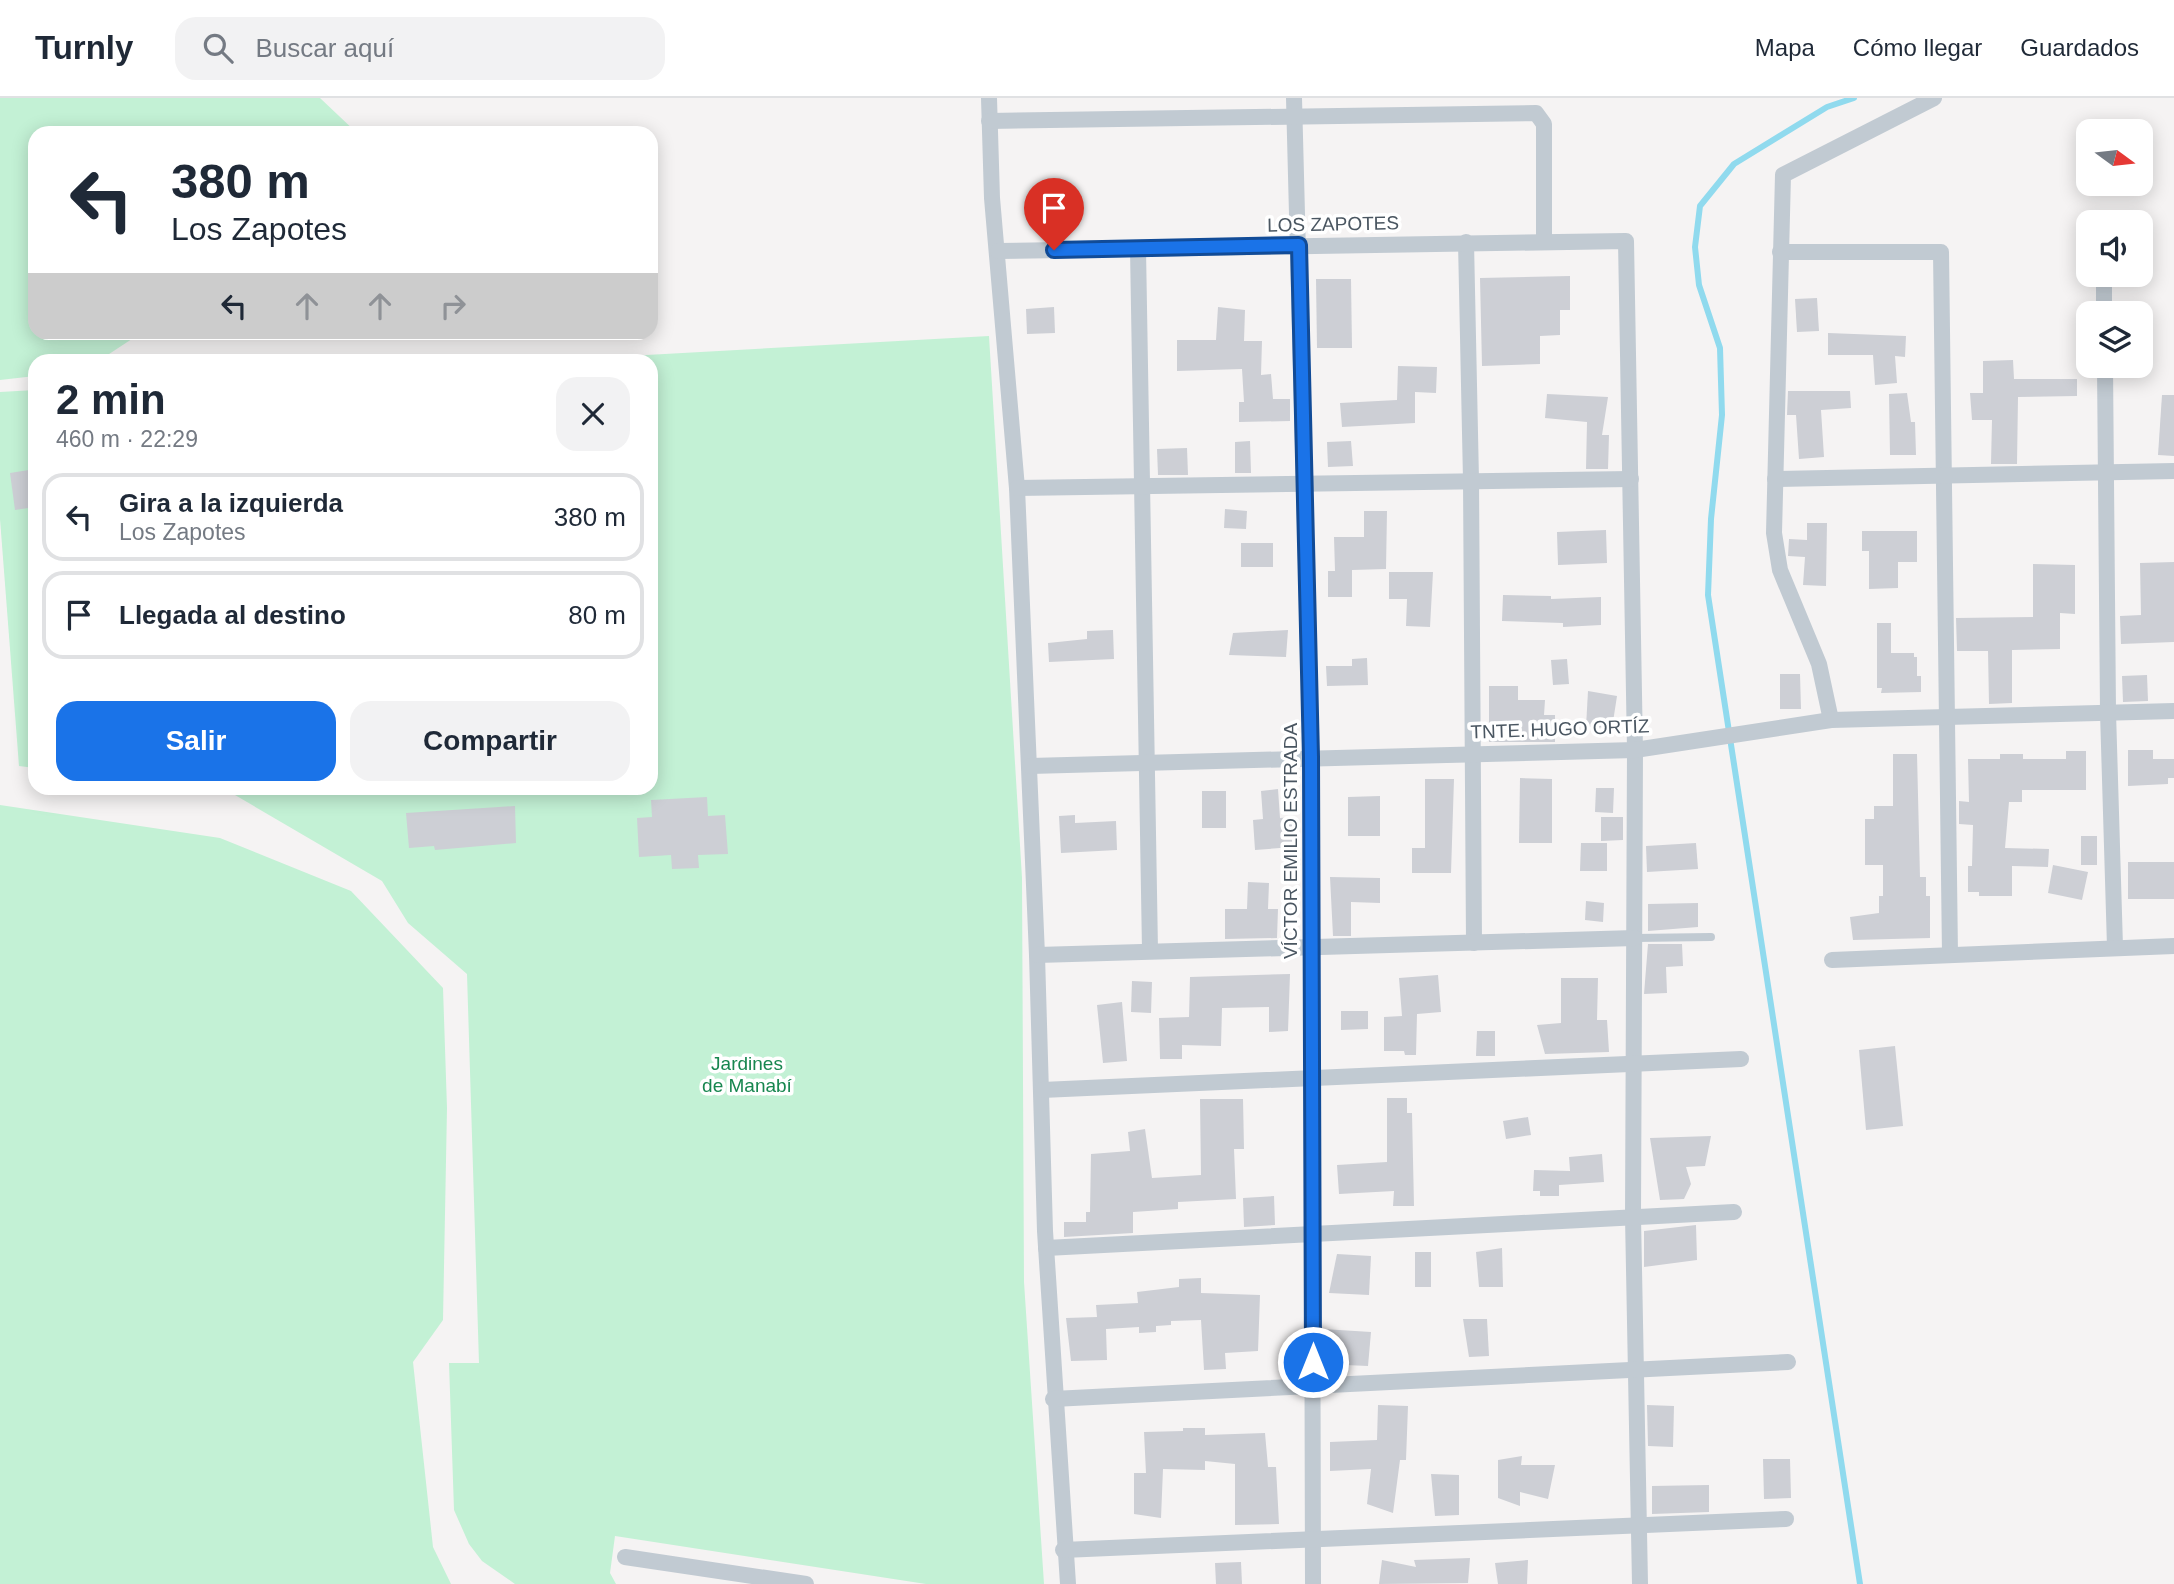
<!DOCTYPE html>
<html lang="es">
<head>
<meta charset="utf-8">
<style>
	body { margin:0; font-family:Arial,sans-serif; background:#f2f2f3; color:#1f2937; height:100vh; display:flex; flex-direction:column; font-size:26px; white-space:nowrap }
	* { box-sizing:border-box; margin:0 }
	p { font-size:23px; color:#747a83 }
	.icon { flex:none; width:38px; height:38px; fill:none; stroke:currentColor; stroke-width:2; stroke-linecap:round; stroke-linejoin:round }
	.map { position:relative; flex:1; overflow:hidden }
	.sheet { position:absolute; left:28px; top:256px; width:630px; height:441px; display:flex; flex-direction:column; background:#fff; border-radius:21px; box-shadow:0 4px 18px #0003 }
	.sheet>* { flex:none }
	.hud { position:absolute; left:28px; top:28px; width:630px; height:214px; border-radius:21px; box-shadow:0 4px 18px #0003; background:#fff; color:#1f2937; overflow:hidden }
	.needle { width:46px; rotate:105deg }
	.buttons { position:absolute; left:2076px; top:21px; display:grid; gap:14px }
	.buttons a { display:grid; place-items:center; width:77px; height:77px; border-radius:14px; background:#fff; box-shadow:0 4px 18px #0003; font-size:35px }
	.pin { position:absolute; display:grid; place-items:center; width:60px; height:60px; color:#fff; margin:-72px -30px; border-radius:50% 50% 50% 0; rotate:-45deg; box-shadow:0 0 7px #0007 }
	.pin .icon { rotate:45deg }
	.me { position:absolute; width:77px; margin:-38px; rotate:0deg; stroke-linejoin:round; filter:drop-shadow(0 0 5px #0008) }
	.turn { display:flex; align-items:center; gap:24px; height:147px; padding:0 28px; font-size:32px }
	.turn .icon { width:91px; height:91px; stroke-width:2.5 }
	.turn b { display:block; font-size:49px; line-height:60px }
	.lanes { display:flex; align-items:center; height:66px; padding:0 28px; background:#0003; justify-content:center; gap:35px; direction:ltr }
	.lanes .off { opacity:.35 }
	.round { display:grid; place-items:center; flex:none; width:74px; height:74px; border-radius:21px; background:#f2f2f3 }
	.headline { display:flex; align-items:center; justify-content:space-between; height:119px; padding:0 28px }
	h1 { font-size:42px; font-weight:800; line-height:52px }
	.button { display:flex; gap:14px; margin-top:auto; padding:14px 28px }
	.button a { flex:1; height:80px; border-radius:21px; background:#1a73e8; color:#fff; font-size:28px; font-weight:800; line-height:80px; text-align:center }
	.button a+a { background:#f2f2f3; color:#1f2937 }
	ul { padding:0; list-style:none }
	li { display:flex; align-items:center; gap:21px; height:88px; margin:0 14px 10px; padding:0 14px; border:4px solid #e0e1e3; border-radius:21px }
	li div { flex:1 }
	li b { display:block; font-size:26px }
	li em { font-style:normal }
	header { display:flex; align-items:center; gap:42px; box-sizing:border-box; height:98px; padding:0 35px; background:#fff; border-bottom:2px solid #e0e1e3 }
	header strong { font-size:33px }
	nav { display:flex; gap:38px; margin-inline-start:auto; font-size:24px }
	.search { width:490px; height:63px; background:#f2f2f3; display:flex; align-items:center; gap:18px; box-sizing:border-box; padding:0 24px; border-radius:21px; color:#747a83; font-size:26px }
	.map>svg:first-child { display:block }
	.green { fill:#c3f1d5 }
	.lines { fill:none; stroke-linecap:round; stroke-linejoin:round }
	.stream { stroke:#90daee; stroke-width:6 }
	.building { fill:#cdcfd5 }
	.lane { stroke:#c1cad2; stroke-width:8 }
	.street { stroke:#c1cad2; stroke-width:16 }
	.route-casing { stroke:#114b97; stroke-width:18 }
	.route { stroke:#1a73e8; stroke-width:12 }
	.labels { text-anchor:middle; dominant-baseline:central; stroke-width:7; stroke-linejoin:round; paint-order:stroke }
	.street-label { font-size:19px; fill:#4a5661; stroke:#fff }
	.park-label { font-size:19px; fill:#17864f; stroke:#fff }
</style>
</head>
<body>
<header>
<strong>Turnly</strong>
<div class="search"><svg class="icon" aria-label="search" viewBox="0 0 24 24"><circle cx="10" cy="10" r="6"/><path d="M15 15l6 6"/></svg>Buscar aquí</div>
<nav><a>Mapa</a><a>Cómo llegar</a><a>Guardados</a></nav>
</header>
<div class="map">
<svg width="2174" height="1486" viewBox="0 0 2174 1486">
	<rect width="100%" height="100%" fill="#f5f3f3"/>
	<g class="green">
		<polygon points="0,0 320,0 357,35 35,35 35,234 141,235 100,262 35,262 35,278 0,282"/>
		<polygon points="989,238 1022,780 1024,1184 1044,1486 926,1486 615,1438 610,1475 616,1486 515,1486 482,1463 469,1446 454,1412 449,1265 479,1265 467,876 408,825 382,783 223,690 651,690 651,262 556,262"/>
		<polygon points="35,292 35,670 19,668 0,421 0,294"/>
		<polygon points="0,707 220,740 351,793 443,890 447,1010 443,1222 413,1264 433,1449 451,1486 0,1486"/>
	</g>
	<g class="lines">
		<polyline class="stream" points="1854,0 1827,9 1734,66 1700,108 1695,149 1699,187 1720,250 1722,317 1711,421 1708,497 1860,1486"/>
	</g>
	<g class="building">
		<polygon points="1570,178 1570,212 1560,212 1560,237 1540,238 1540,266 1482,268 1480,180"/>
		<polygon points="1316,181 1351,181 1352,250 1317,250"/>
		<polygon points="1817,200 1819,233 1797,234 1795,201"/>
		<polygon points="1054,209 1055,235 1027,236 1026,211"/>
		<polygon points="1218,209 1245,212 1244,243 1262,243 1261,277 1271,276 1273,301 1290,301 1290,323 1239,324 1239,304 1244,304 1242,271 1177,273 1177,242 1216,242"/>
		<polygon points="1828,235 1906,238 1905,259 1895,258 1897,285 1875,287 1873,257 1828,257"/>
		<polygon points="2013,262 2014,281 2077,281 2077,298 2018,299 2017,366 1991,366 1992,322 1972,322 1970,295 1983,295 1983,263"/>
		<polygon points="1398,268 1437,269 1436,295 1415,294 1415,325 1342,329 1340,305 1397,302"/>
		<polygon points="1788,293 1850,293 1851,310 1821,312 1824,359 1799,361 1796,317 1787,317"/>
		<polygon points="1907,295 1911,324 1915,324 1916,357 1890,357 1889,296"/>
		<polygon points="1547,296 1608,299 1602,337 1609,337 1608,371 1586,371 1587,324 1545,320"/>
		<polygon points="2162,297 2174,297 2174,358 2158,357"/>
		<polygon points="1250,343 1251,375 1235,375 1235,344"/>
		<polygon points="1351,343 1353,368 1328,369 1327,344"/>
		<polygon points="1187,350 1188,377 1158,377 1157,351"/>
		<polygon points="35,371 35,409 15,412 10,375"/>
		<polygon points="1225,411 1247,413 1246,431 1224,430"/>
		<polygon points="1364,413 1387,413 1386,471 1352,472 1352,499 1328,499 1328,473 1335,473 1334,439 1364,439"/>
		<polygon points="1807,425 1827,425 1826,488 1803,487 1805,459 1788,458 1789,441 1807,442"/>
		<polygon points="1606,432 1607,465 1558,467 1557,434"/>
		<polygon points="1862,433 1917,433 1917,464 1898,464 1898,490 1869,491 1869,453 1862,453"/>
		<rect x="1241" y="445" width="32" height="24"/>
		<polygon points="2174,464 2174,544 2121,546 2120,518 2141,517 2140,465"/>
		<polygon points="2033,466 2075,467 2075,516 2060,515 2060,551 2012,552 2012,605 1989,606 1988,553 1957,553 1956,520 2033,519"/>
		<polygon points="1389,474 1433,474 1430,529 1406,528 1407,501 1389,501"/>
		<polygon points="1503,497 1551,498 1551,501 1601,499 1601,527 1563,529 1563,525 1502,523"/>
		<polygon points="1877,525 1891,525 1891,555 1914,555 1914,559 1917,559 1917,578 1921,578 1921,594 1881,595 1882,590 1877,590"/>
		<polygon points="1113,532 1114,561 1049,564 1048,545 1087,541 1087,533"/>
		<polygon points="1288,532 1286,559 1229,557 1233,535"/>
		<polygon points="1367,560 1368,587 1327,588 1326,568 1352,568 1352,561"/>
		<polygon points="1567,561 1569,586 1553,587 1551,562"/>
		<polygon points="1780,576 1800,576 1801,611 1780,611"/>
		<polygon points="2147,577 2148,603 2123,604 2122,578"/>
		<polygon points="1489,588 1518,588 1518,602 1545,602 1544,617 1555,617 1555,644 1489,644"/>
		<polygon points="1588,593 1617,598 1612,630 1586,629"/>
		<polygon points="2128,652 2153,652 2153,661 2174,661 2174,680 2168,680 2168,686 2128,688"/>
		<polygon points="2066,653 2086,653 2086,692 2022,692 2022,704 2009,704 2005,750 2049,751 2048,769 2012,768 2012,798 1979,798 1979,794 1968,794 1968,768 1972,768 1973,727 1959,726 1959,703 1969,704 1968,661 2000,661 2000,656 2023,656 2023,661 2066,661"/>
		<polygon points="1893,656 1917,656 1920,779 1926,779 1926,798 1930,798 1930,840 1853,842 1850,819 1879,815 1879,798 1883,798 1883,767 1865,767 1865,721 1874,721 1874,708 1893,708"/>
		<polygon points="1520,680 1552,681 1552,745 1519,745"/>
		<polygon points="1425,681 1454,681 1451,775 1412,775 1412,750 1425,750"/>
		<polygon points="1596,690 1614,690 1613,715 1595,714"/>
		<polygon points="1278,691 1280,720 1292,719 1293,749 1255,752 1253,722 1263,721 1261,693"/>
		<rect x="1202" y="693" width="24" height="37"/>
		<polygon points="1380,698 1380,738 1348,738 1348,699"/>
		<polygon points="707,699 708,718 725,717 728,756 698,757 699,770 672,771 671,757 639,759 637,720 652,719 651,702"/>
		<polygon points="515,708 516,745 435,752 434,748 409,750 406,715"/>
		<polygon points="1075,717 1075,725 1116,723 1117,752 1061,755 1059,718"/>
		<polygon points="1601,719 1623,719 1623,742 1601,743"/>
		<rect x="2081" y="738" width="16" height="29"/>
		<polygon points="1581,745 1607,745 1607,773 1580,773"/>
		<polygon points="1696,745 1698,771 1647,774 1646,748"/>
		<rect x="2128" y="764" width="46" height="37"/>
		<polygon points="2053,767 2088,774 2082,802 2048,795"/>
		<polygon points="1330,779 1380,780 1380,805 1351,804 1351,838 1333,838"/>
		<polygon points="1248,784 1269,785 1268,811 1278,811 1277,840 1225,841 1225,811 1247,811"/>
		<polygon points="1586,803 1604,805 1603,824 1585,822"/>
		<polygon points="1698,805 1698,829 1648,833 1648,806"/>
		<polygon points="1648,846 1682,846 1683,868 1666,869 1667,895 1644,896"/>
		<polygon points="1290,876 1288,933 1269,934 1269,909 1222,910 1221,948 1182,947 1182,961 1160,961 1159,920 1189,919 1190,879"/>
		<polygon points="1438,877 1441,914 1417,916 1416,957 1405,957 1404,953 1384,953 1384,919 1402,918 1399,880"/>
		<polygon points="1561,880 1598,880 1597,922 1607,922 1609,954 1545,956 1537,927 1561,925"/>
		<polygon points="1132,883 1152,884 1151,915 1131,914"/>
		<polygon points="1122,904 1127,963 1103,965 1097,907"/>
		<polygon points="1341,913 1368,913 1368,931 1341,932"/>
		<polygon points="1477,933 1495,933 1495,958 1476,958"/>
		<polygon points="1895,948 1903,1028 1866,1032 1859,952"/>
		<polygon points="1387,1000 1407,1000 1407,1015 1412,1015 1414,1108 1393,1108 1394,1093 1339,1096 1337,1067 1387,1064"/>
		<polygon points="1200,1001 1243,1001 1244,1051 1234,1051 1236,1101 1178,1104 1178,1111 1133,1114 1133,1135 1064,1139 1064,1124 1086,1124 1086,1114 1090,1114 1091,1056 1130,1053 1128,1034 1145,1031 1152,1080 1201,1077"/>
		<polygon points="1528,1019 1531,1037 1506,1041 1503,1023"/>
		<polygon points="1711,1038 1705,1068 1686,1069 1691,1086 1684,1101 1660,1102 1650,1040"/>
		<polygon points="1602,1056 1604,1084 1559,1087 1559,1098 1540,1098 1540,1093 1533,1093 1534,1072 1570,1073 1569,1059"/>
		<polygon points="1274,1098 1275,1127 1244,1129 1243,1100"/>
		<polygon points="1696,1127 1697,1162 1644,1169 1644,1133"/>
		<polygon points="1502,1150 1503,1189 1479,1189 1476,1154"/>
		<rect x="1415" y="1154" width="16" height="35"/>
		<polygon points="1337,1156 1371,1158 1369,1197 1329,1195"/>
		<polygon points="1201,1180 1201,1195 1260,1197 1258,1253 1225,1255 1226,1271 1204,1272 1201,1222 1171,1223 1171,1227 1156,1228 1156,1234 1139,1235 1139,1229 1106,1231 1107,1262 1071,1263 1066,1220 1097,1219 1096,1207 1138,1205 1137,1194 1179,1189 1179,1181"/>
		<polygon points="1463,1221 1487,1221 1489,1258 1469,1259"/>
		<polygon points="1323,1231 1371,1234 1368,1268 1323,1266"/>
		<polygon points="1378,1307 1408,1308 1406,1362 1400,1362 1393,1415 1367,1406 1371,1371 1330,1373 1330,1344 1377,1342"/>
		<polygon points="1647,1307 1674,1308 1673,1349 1648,1348"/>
		<polygon points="1183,1330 1205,1330 1205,1337 1265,1335 1268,1369 1276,1369 1279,1426 1235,1427 1235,1366 1205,1363 1205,1372 1163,1371 1161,1420 1134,1416 1134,1375 1146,1375 1144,1334 1183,1333"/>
		<polygon points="1522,1358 1521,1367 1555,1367 1548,1401 1520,1394 1520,1408 1498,1400 1498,1362"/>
		<polygon points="1763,1361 1790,1361 1791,1400 1764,1401"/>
		<polygon points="1431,1376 1459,1377 1459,1417 1435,1418"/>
		<polygon points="1709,1387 1709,1414 1652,1416 1652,1388"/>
		<polygon points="1470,1460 1468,1485 1379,1486 1382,1462 1416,1469 1414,1462"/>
		<polygon points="1528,1462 1527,1486 1498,1486 1495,1465"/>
		<polygon points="1241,1464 1242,1486 1216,1486 1215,1465"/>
	</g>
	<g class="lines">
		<polyline class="lane" points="1635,840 1711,839"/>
		<g class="street">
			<polyline points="989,0 992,100 1017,390 1037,857 1045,1133 1068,1486"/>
			<polyline points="1294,0 1311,659 1313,1486"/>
			<polyline points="989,23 1536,15 1544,26 1544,144"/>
			<polyline points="1466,144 1471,382 1474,845"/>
			<polyline points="1138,151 1150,852"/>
			<polyline points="998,153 1626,143 1635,652 1633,1119 1640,1486"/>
			<polyline points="1780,154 1941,154 1950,857"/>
			<polyline points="2104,177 2104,215"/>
			<polyline points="2105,268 2108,614 2115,849"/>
			<polyline points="1775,381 2174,373"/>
			<polyline points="1017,390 1631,381"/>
			<polyline points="1831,622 1819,566 1780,472 1774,435 1783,77 1934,0"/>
			<polyline points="1030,668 1635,652 1831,622 2174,613"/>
			<polyline points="1037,857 1635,840"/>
			<polyline points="1832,862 2174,848"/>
			<polyline points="1042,992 1741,961"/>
			<polyline points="1046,1150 1734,1114"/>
			<polyline points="1053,1301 1788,1264"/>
			<polyline points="1063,1452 1786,1421"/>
			<polyline points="625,1459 806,1486"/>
		</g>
	</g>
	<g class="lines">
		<defs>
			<polyline id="route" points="1054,152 1299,147 1311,659 1313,1264"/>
		</defs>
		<use href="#route" class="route-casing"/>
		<use href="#route" class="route"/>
	</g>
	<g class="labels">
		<g class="street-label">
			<text transform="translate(1333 126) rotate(-1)">LOS ZAPOTES</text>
			<text transform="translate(1560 631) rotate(-2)">TNTE. HUGO ORTÍZ</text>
			<text transform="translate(1290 743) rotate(-90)">VÍCTOR EMILIO ESTRADA</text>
		</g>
		<g class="park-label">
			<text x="747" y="965">Jardines<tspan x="747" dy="22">de Manabí</tspan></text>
		</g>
	</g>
</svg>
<div class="buttons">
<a><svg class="needle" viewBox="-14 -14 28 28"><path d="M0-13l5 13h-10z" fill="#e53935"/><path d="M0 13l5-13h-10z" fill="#747a83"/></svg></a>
<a><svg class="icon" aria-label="sound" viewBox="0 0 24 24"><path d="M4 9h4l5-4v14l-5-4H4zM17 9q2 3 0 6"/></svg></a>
<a><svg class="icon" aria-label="layers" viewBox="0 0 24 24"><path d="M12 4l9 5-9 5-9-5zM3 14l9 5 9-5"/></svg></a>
</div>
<div class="pin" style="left:1054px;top:152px;background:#d93025"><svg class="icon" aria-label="arrive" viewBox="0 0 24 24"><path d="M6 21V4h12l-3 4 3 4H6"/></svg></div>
<svg class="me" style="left:1313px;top:1264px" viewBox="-20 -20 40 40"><circle r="17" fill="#1a73e8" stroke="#fff" stroke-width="3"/><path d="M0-11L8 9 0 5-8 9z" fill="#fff"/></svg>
<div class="hud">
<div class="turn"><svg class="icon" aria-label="left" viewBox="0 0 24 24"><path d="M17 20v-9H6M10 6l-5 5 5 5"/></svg><div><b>380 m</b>Los Zapotes</div></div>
<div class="lanes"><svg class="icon" aria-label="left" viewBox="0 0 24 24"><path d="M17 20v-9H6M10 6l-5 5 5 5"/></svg><svg class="icon off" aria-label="ahead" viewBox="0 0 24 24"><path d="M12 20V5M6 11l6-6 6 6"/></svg><svg class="icon off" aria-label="ahead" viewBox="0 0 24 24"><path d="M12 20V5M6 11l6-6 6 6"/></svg><svg class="icon off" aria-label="right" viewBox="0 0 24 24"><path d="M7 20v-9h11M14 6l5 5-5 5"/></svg></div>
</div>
<section class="sheet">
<div class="headline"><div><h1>2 min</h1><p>460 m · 22:29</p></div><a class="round"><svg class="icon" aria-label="close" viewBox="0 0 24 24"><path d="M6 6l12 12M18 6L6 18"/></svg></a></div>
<ul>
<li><svg class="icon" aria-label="left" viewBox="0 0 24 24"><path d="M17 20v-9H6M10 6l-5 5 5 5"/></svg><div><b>Gira a la izquierda</b><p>Los Zapotes</p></div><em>380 m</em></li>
<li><svg class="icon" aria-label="arrive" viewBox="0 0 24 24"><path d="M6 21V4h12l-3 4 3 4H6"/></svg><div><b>Llegada al destino</b></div><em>80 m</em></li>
</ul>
<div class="button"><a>Salir</a><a>Compartir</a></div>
</section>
</div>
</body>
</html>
